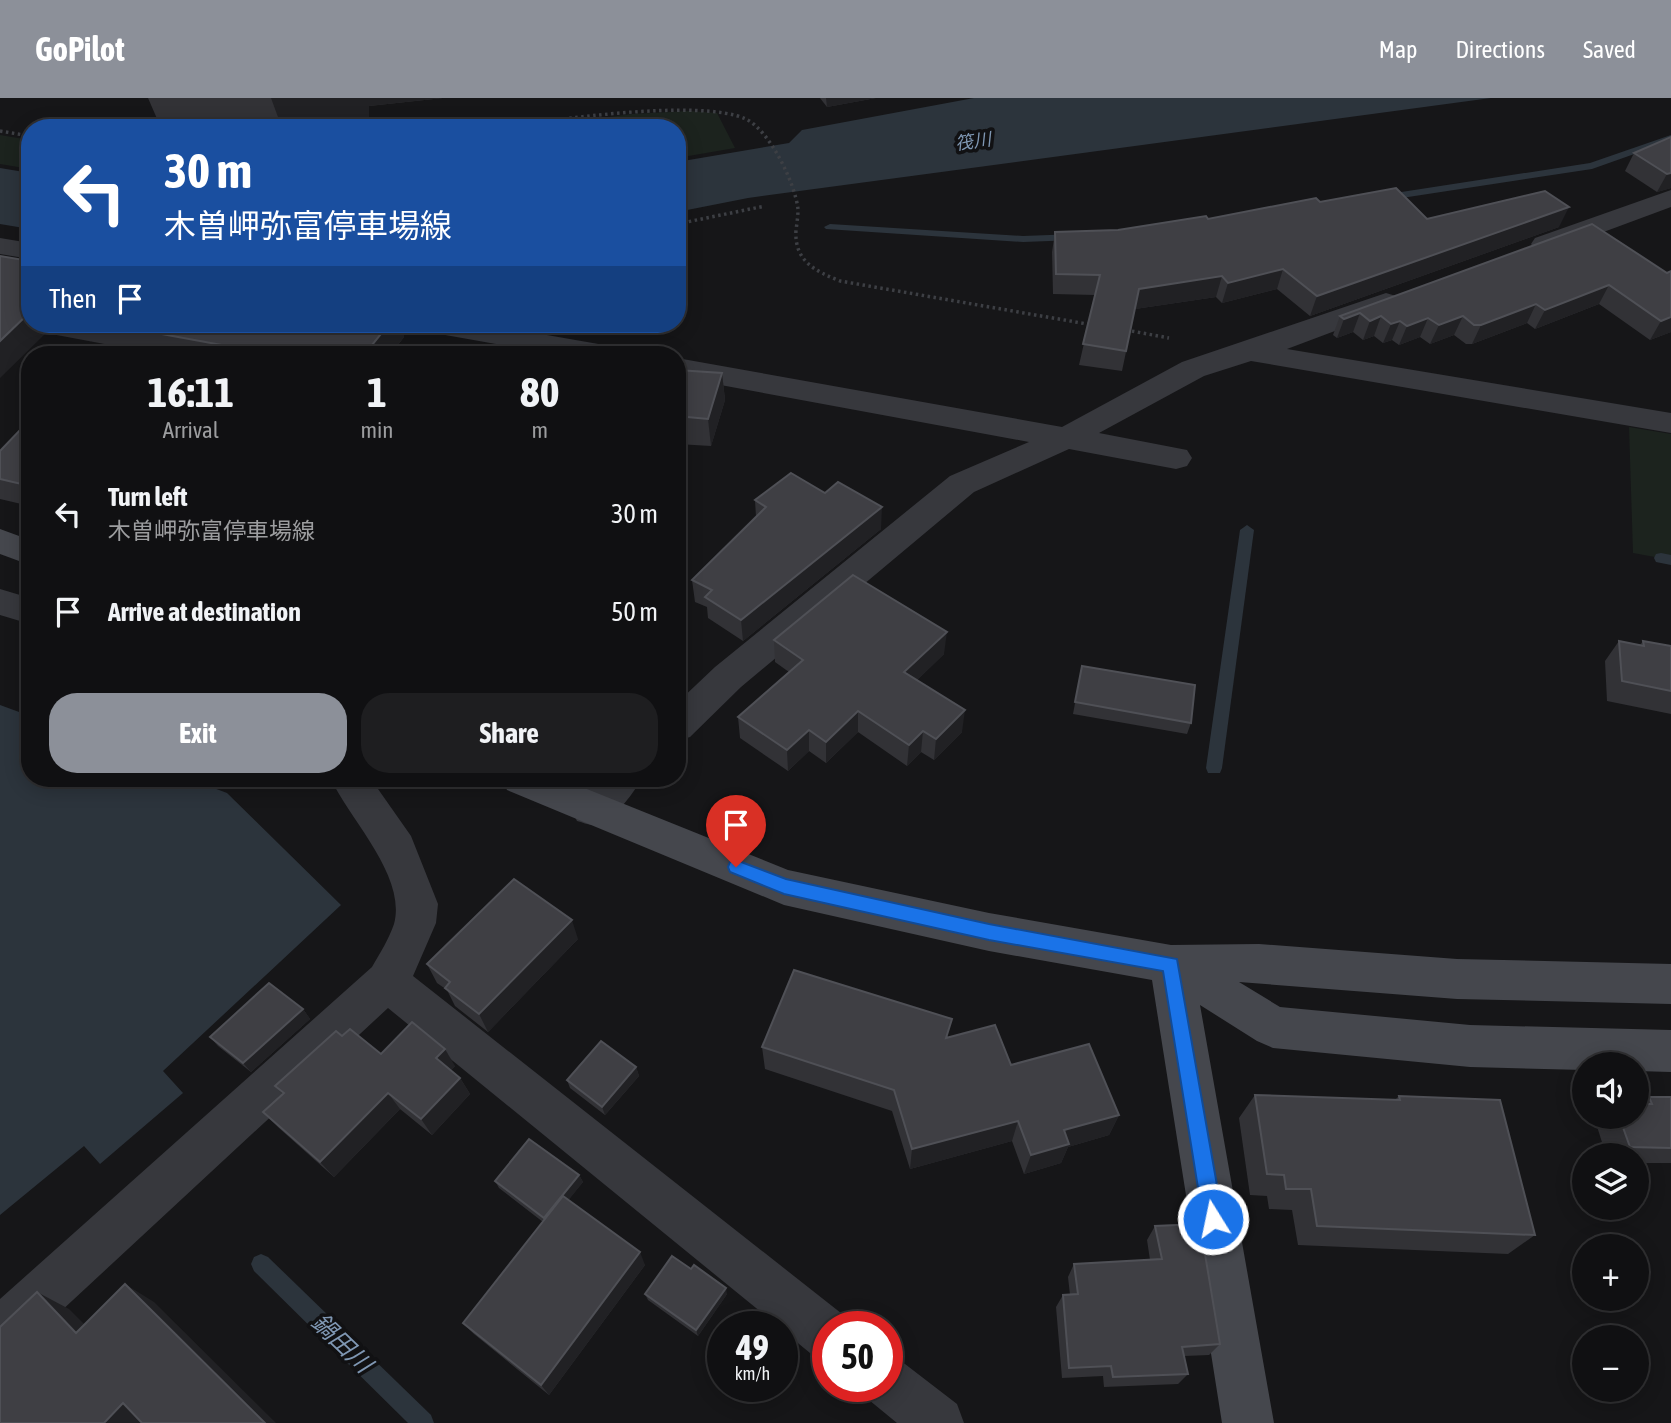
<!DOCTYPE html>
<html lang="en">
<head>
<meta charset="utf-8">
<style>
	body { margin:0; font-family:"Asap Condensed","Noto Sans JP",sans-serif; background:#1e1e20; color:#f1f3f6; height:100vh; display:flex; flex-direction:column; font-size:26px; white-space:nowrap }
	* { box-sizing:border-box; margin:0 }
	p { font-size:23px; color:#9c9d9f }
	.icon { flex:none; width:38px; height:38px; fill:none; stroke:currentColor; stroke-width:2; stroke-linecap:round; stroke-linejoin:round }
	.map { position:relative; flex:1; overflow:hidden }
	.panel { position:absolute; left:21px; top:248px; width:665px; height:441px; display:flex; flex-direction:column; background:#101012; border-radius:28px; box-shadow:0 4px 18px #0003,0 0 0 2px #303032 }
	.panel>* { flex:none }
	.top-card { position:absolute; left:21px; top:21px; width:665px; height:214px; border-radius:28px; box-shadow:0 4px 18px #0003,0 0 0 2px #303032; background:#1a4fa0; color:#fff; overflow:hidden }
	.fabs { position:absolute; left:1572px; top:954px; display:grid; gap:14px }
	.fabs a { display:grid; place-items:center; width:77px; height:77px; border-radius:50%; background:#101012; box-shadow:0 4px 18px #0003,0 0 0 2px #303032; font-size:35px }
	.speed { position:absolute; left:707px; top:1213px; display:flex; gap:14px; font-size:35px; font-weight:700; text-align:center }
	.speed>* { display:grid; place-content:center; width:91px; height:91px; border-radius:50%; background:#101012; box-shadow:0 4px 18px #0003,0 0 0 2px #303032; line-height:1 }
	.speed small { font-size:18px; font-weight:400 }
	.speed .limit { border:10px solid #d22; background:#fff; color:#111 }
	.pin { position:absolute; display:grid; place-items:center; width:60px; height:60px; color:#fff; margin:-72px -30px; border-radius:50% 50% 50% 0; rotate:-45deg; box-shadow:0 0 7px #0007 }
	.pin .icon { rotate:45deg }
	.me { position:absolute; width:77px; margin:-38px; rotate:350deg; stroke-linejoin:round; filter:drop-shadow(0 0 5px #0008) }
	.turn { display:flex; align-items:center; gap:24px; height:147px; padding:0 28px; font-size:32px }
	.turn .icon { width:91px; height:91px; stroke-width:2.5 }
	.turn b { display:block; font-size:49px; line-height:60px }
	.then { display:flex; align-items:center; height:66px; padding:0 28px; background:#0003; gap:14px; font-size:26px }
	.eta { display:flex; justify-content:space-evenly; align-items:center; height:119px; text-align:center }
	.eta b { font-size:42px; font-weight:700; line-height:49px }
	.action { display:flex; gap:14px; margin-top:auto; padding:14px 28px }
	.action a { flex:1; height:80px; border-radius:28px; background:#8c9099; color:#fff; font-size:28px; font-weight:700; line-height:80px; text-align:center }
	.action a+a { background:#1e1e20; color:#f1f3f6 }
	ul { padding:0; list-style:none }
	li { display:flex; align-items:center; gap:21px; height:98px; padding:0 28px }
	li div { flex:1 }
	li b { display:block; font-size:26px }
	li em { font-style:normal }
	header { display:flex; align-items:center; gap:42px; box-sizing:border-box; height:98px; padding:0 35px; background:#8c9099; color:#fff }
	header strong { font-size:33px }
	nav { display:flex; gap:38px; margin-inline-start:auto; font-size:24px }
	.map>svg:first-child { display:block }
	.green { fill:#1c231e }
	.water { fill:#2c343c }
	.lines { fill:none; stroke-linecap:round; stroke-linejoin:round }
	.stream { fill:#2c343c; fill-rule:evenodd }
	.path { stroke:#3d3f44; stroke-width:3.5; stroke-dasharray:2.5 3.5; stroke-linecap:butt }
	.street { fill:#37383d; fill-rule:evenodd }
	.secondary { fill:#45474d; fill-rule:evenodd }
	.wall { fill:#323236 }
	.shaded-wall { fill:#212124 }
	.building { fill:#3f3f44; stroke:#4f5056; stroke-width:2 }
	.route { fill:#1a73e8; stroke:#114b97; stroke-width:2 }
	.labels { text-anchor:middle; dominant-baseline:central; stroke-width:7; stroke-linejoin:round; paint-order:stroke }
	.far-water-label { font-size:18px; font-style:italic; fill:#7f97b3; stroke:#111113 }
	.near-water-label { font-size:24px; font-style:italic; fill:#7f97b3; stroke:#111113 }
</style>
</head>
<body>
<header>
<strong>GoPilot</strong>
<nav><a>Map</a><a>Directions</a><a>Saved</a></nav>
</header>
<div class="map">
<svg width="1671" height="1325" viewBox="0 0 1671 1325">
	<rect width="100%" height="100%" fill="#161618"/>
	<g class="green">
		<polygon points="689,13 717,15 735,50 677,60 677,30 525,30 632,16"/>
		<polygon points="0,37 30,42 30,71 0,66"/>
		<polygon points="1629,329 1671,336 1671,462 1633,455"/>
	</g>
	<g class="water">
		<polygon points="974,0 1491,0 748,100 677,114 677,64 789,45 802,32"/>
		<polygon points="0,70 30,75 30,131 0,126"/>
		<polygon points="0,607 30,618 30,681 190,681 227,695 341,807 163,973 183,995 100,1066 84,1048 0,1117"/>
	</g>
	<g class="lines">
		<g class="stream">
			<polygon points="1671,37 1671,43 1592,71 1382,103 1377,100 1382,97 1590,65"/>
			<polygon points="830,126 1023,138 1076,136 1082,139 1076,142 1023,144 826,131 824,129"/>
			<polygon points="1247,427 1254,432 1222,670 1220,675 1208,675 1206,670 1240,432"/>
			<polygon points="1661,455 1671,457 1671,467 1656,464 1654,460 1656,456"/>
			<polygon points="261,1156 268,1159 431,1317 434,1325 408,1325 254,1173 251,1166 254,1159"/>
		</g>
		<g class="path">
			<path d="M 498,30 C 553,22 699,0 746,21 C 770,33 795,85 798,111 C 798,118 797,125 796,132 C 794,163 815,173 840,183 L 1093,227"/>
			<polyline points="0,33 30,38"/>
			<polyline points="677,126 765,108"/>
			<polyline points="1126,232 1169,240"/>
		</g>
		<g class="street">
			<polygon points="1671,92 1671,109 1555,152 1545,154 1535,152 1531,146 1535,140"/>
			<polygon points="0,140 30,145 30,161 0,156"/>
			<polygon points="1386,195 1396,198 1400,204 1396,210 1287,251 1671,315 1671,335 1251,263 1204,278 1099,335 1187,352 1192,360 1187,368 1176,371 1069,351 974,394 741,589 690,639 677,643 677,605 715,569 950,378 1029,344 677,279 677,260 1062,329 1182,264"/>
			<polygon points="419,226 484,226 610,248 621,250 625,257 559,257 434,235 424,232"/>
			<polygon points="0,491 30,500 30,526 0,517"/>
			<path d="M 331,681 L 371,681 L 411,738 L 438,806 L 436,825 L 413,878 L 846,1219 L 850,1228 L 828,1228 L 828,1262 L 810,1255 L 782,1232 L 782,1228 L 778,1228 L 388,910 L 18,1253 L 0,1260 L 0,1201 L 372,869 C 380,855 389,841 394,826 C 407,778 349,721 331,681 Z"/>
			<path d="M 597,681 L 641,681 C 633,697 612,724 593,727 C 588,727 582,724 577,723 L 571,711 L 577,699 Z"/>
			<polygon points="887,1258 905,1266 957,1306 964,1325 897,1325 869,1302 863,1288 887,1288"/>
		</g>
		<g class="secondary">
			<polygon points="0,431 30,442 30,467 0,456"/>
			<polygon points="502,681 562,681 788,772 989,815 1171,847 1259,846 1457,861 1671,866 1671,906 1457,901 1239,884 1280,909 1470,927 1671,932 1671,974 1636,973 1636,966 1584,966 1584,972 1470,969 1273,950 1257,943 1200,907 1274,1325 1222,1325 1152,882 989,853 784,807 507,692"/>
		</g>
	</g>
	<g class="wall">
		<polygon points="148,0 443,0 369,8 369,21 296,30 208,29 204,20 158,23"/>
		<polygon points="820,0 876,0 827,9"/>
		<polygon points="1671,39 1671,90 1657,94 1625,73 1634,55"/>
		<polygon points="1320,104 1427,121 1559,129 1310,218 1277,191 1222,205 1216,199 1135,211 1122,273 1079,267 1095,197 1053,196 1052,154 1055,134 1118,132 1208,121"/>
		<polygon points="1671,173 1671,234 1650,242 1599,206 1535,231 1527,225 1472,246 1466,246 1454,237 1430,246 1420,239 1399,247 1392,242 1383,245 1374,238 1363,242 1353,234 1337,240 1333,237 1340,218 1667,175"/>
		<polygon points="30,226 400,226 404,239 390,257 163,257 46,235"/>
		<polygon points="677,272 722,275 725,302 711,348 677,346"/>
		<polygon points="30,334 30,408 0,401 0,353"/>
		<polygon points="755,402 881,431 743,543 708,520 707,509 695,504 692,482 756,419"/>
		<polygon points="774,542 944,556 917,582 962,634 934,662 921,654 907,668 858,634 826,665 809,653 788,673 740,640 738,619 789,574 775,564"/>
		<polygon points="1619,543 1640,547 1643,543 1671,548 1671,616 1607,603 1605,563"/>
		<polygon points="1082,568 1191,625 1187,636 1073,616"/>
		<polygon points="578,841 488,934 455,908 447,892 437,885 427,866"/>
		<polygon points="303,911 310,921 251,974 218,948 210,939"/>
		<polygon points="342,938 381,956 455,968 451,972 460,980 470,996 432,1037 400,1011 334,1079 279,1030 263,1014 282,996 275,988"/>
		<polygon points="949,939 1119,1017 1109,1037 1068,1049 1061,1065 1024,1076 1012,1043 910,1071 892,1013 765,971 762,949"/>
		<polygon points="636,969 639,978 605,1017 570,990 567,982"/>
		<polygon points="1255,997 1395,1002 1399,998 1535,1137 1508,1156 1298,1147 1292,1112 1269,1111 1267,1098 1250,1097 1239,1020"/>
		<polygon points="1649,999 1671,999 1671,1065 1636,1065 1636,1057 1606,1057 1595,1022 1599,1018 1636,1018 1639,1006"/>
		<polygon points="579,1077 583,1084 568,1102 645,1167 549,1297 474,1236 463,1225 543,1124 499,1090 495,1083"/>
		<polygon points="1155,1128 1220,1246 1209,1257 1184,1258 1188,1276 1178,1286 1104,1289 1103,1278 1062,1280 1056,1209 1063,1197 1070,1197 1068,1179 1074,1166 1150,1162 1147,1142"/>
		<polygon points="645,1196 727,1196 698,1238 648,1202"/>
	</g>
	<g class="shaded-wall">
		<polygon points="271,0 443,0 369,8 369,21 296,30 282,30"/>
		<polygon points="826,0 876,0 827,9"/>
		<polygon points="1671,75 1671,90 1657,94 1667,76"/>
		<polygon points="1569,109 1559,129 1310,218 1317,198"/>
		<polygon points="1283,171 1277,191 1222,205 1228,185"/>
		<polygon points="1222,178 1216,199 1135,211 1139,191"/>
		<polygon points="1609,187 1599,206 1535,231 1545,212"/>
		<polygon points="1536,206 1527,225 1472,246 1481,227"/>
		<polygon points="30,214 30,226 40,226 46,235 0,280 0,243"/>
		<polygon points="1360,215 1353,234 1337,240 1344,221"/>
		<polygon points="1381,218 1374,238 1363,242 1370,223"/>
		<polygon points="1463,218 1454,237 1430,246 1439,227"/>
		<polygon points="1671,219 1671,234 1650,242 1661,223"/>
		<polygon points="1428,220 1420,239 1399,247 1407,228"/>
		<polygon points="1400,223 1392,242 1383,245 1391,226"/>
		<polygon points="389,226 400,226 404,239 390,257 364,257"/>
		<polygon points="722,275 725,302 711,348 708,321"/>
		<polygon points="882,409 881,431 743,543 741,522"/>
		<polygon points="947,534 944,556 903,596 904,574"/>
		<polygon points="965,612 962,634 934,662 936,641"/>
		<polygon points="858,613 858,634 826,665 826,644"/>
		<polygon points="809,632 809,653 788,673 787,652"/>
		<polygon points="923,633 921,654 907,668 909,647"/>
		<polygon points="572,822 578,841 488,934 479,916"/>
		<polygon points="303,911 310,921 251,974 243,965"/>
		<polygon points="445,951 455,968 446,977 436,960"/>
		<polygon points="636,969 639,978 605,1017 602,1009"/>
		<polygon points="460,980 470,996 432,1037 421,1021"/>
		<polygon points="388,995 400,1011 334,1079 320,1064"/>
		<polygon points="1119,1017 1109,1037 1068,1049 1061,1065 1024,1076 1031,1057 1064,1032"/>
		<polygon points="1018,1023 1012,1043 910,1071 912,1051"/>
		<polygon points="579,1077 583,1084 548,1128 544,1120"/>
		<polygon points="640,1154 645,1167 549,1297 541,1287"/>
		<polygon points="125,1186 154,1204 276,1325 265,1325"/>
		<polygon points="726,1190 727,1196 698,1238 696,1232"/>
		<polygon points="37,1194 69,1211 108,1250 76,1235"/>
		<polygon points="123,1305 147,1325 104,1325"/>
	</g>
	<g class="building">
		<polygon points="1671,39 1671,75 1667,76 1634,55"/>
		<polygon points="1396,90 1427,121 1545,93 1569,109 1317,198 1283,171 1228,185 1222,178 1139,191 1126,253 1083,246 1100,177 1056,176 1055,134 1118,132 1206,118 1208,121 1316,100 1320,104"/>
		<polygon points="1592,126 1667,175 1671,173 1671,219 1661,223 1609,187 1545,212 1536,206 1481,227 1474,227 1463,218 1439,227 1428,220 1407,228 1400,223 1391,226 1381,218 1370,223 1360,215 1344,221 1340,218"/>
		<polygon points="0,158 30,163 30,214 0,243"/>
		<polygon points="107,226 389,226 364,257 276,257"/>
		<polygon points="677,272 722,275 708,321 677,318"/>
		<polygon points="20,332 30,334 30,388 0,381 0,353"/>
		<polygon points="791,375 825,395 838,384 882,409 741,522 705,499 712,492 692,482 766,409 755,402"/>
		<polygon points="853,477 947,534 904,574 965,612 936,641 923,633 909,647 858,613 826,644 809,632 787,652 738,619 803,562 774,542"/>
		<polygon points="1619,543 1644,548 1643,543 1671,548 1671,593 1622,583"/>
		<polygon points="1082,568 1195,587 1191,625 1075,604"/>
		<polygon points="514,781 572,822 479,916 445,890 450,884 427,866"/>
		<polygon points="794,872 952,921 946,940 995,927 1011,967 1089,946 1119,1017 1064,1032 1069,1046 1031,1057 1018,1023 912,1051 894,992 762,949"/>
		<polygon points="269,885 303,911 243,965 210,939"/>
		<polygon points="412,924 445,951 436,960 460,980 421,1021 388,995 320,1064 263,1014 284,995 275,988 336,933 342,938 350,931 381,956"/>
		<polygon points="601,943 636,969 602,1009 567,982"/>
		<polygon points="1255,997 1400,1002 1399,998 1500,1002 1535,1137 1317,1128 1311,1091 1286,1091 1284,1077 1267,1076"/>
		<polygon points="1649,999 1671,999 1671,1050 1630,1049 1619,1018 1636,1018 1636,1006 1652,1006"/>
		<polygon points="529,1041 579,1077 544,1120 495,1083"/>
		<polygon points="563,1098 640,1154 541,1287 463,1225"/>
		<polygon points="1200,1126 1220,1246 1182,1249 1188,1276 1113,1279 1111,1268 1069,1270 1063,1197 1078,1196 1074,1166 1162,1161 1155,1128"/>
		<polygon points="672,1158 691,1171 694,1167 726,1190 696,1232 645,1196"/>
		<polygon points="125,1186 265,1325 142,1325 123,1305 104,1325 0,1325 0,1229 37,1194 76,1235"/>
	</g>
	<polygon class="route" points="736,762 786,781 989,826 1177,861 1223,1121 1220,1128 1213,1131 1206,1128 1203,1121 1163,873 989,842 784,796 730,774 728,769 730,764"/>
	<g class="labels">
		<g class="far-water-label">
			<text transform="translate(973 43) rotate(-8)">筏川</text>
		</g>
		<g class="near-water-label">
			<text transform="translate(342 1245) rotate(44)">鍋田川</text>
		</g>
	</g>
</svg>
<div class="fabs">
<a><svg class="icon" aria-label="sound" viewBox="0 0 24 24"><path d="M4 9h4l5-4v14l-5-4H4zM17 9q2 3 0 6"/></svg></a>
<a><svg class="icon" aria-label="layers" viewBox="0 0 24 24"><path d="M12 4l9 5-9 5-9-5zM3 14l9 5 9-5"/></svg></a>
<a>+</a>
<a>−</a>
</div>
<div class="speed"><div>49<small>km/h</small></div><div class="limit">50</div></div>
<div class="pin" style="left:736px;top:769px;background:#d93025"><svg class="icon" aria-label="arrive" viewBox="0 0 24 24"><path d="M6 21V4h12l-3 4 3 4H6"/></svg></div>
<svg class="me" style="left:1213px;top:1121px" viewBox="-20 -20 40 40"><circle r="17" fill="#1a73e8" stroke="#fff" stroke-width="3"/><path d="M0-11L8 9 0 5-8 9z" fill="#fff"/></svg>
<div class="top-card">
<div class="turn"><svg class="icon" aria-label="left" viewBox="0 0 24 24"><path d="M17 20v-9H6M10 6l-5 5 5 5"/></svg><div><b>30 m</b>木曽岬弥富停車場線</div></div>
<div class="then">Then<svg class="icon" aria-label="arrive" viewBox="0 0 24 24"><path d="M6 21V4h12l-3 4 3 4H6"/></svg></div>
</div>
<section class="panel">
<div class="eta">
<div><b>16:11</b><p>Arrival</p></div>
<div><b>1</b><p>min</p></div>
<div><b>80</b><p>m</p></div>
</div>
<ul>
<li><svg class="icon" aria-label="left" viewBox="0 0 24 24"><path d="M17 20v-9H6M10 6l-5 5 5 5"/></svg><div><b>Turn left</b><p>木曽岬弥富停車場線</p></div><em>30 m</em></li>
<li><svg class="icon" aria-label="arrive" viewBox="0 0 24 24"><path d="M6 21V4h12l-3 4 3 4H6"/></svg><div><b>Arrive at destination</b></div><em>50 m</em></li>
</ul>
<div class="action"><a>Exit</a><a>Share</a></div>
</section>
</div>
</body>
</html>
